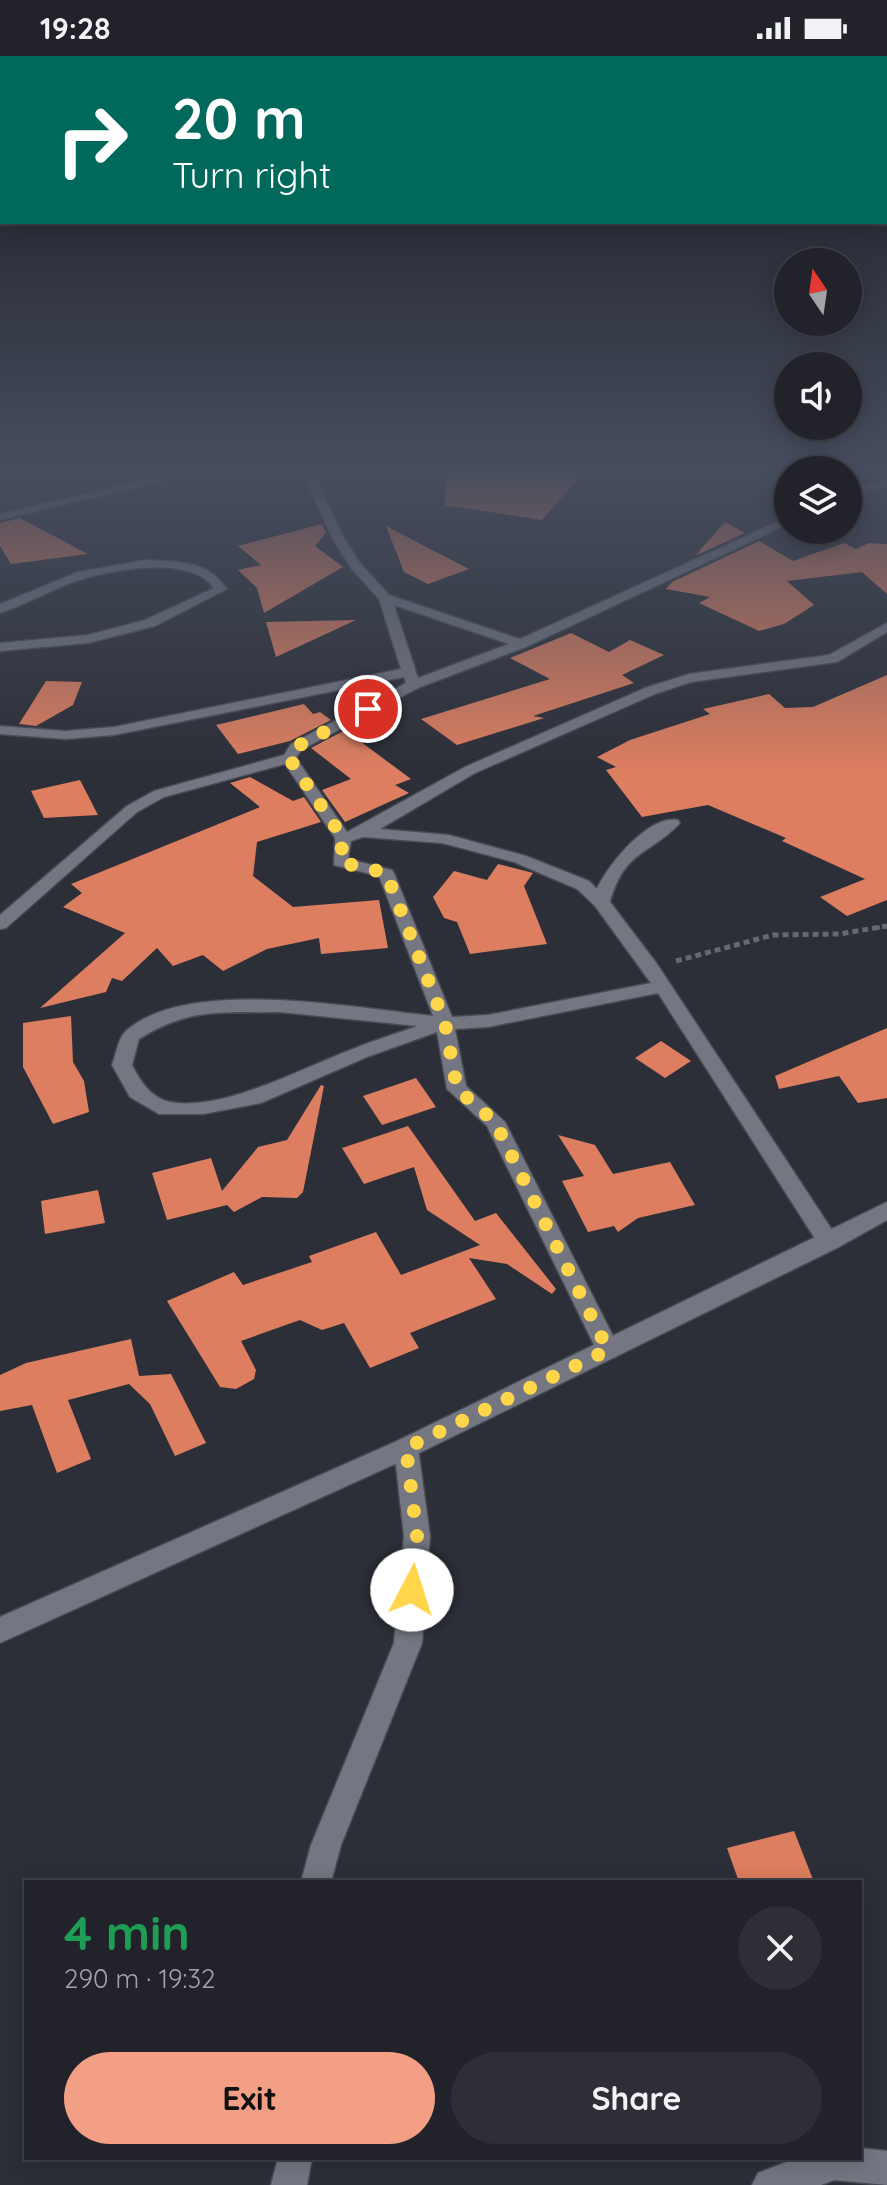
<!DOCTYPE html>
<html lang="en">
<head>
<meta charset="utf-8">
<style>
	body { margin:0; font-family:Quicksand,sans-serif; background:#2e2f36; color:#f1f3f6; height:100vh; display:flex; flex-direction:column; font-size:30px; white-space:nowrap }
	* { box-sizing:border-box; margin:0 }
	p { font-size:26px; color:#a2a4a8 }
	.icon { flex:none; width:44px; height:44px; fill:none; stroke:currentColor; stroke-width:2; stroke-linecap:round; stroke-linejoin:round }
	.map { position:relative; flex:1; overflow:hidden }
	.drawer { position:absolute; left:24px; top:1824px; width:838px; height:280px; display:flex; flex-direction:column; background:#22232a; border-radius:0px; box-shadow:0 4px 20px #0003,0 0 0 2px #3f4047 }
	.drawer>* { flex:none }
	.banner { position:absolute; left:0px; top:0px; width:888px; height:168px; box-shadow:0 4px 20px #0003,0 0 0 2px #3f4047; background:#00695c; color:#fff; overflow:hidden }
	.needle { width:52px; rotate:347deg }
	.tools { position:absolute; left:774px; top:192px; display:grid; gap:16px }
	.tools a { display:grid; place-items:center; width:88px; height:88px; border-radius:50%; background:#22232a; box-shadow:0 4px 20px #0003,0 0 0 2px #3f4047; font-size:40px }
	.pin { position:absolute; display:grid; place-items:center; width:68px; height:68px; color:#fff; margin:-34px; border:4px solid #fff; border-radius:50%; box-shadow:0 2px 8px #0007 }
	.me { position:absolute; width:88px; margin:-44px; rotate:5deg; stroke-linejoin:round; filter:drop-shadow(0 0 6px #0008) }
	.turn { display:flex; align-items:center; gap:28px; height:168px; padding:0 40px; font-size:36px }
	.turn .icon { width:104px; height:104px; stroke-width:2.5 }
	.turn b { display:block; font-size:56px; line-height:68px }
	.round { display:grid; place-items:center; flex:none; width:84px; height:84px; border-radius:42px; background:#2e2f36 }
	.overview { display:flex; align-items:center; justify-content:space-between; height:136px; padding:0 40px }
	h1 { font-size:48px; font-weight:700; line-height:60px; color:#1e9e55 }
	.action { display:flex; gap:16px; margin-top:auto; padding:16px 40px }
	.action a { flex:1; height:92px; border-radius:48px; background:#f39f85; color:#111; font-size:32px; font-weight:700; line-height:92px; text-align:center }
	.action a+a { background:#2e2f36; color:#f1f3f6 }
	.status { display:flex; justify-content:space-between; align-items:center; height:56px; padding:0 40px; background:#22232a; direction:ltr }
	.status svg { height:22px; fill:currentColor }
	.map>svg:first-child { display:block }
	.building { fill:#dd7e60 }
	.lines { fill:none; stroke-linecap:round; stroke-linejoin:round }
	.street-casing { stroke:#494b53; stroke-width:3 }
	.secondary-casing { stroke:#494b53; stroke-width:3 }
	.path-far1 { stroke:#666870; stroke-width:4; stroke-dasharray:5 3; stroke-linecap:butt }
	.path { stroke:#666870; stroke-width:5; stroke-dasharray:6 4; stroke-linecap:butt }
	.street { fill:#747782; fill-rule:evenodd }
	.secondary { fill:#747782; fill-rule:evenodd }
	.route { stroke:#ffd54a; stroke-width:14; stroke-dasharray:0 25.2 }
</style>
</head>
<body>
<div class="status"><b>19:28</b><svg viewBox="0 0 49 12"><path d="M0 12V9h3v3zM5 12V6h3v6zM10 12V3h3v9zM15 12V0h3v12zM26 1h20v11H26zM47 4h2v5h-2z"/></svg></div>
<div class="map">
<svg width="887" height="2129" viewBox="0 0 887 2129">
	<rect width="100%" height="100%" fill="#2d2f38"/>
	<g class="building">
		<polygon points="448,415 585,415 542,464 445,449"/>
		<polygon points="20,462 88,498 11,508 0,490 0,467"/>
		<polygon points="725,466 745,477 695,500"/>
		<polygon points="322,468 326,477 315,490 343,511 264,557 257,532 238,514 261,509 238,490"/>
		<polygon points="386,470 469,513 428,528 404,516"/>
		<polygon points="759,485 793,505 844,487 856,493 869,487 887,488 887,538 862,516 787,525 814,549 784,568 759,575 699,547 710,541 666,533 672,526"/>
		<polygon points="356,564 276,601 266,566"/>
		<polygon points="571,577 609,596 630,584 664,599 622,619 634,627 533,660 544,662 457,689 421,663 550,623 510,602"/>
		<polygon points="887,619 887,844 847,860 820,841 865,823 782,785 786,782 708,749 642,761 606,714 616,711 597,701 630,684 710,658 703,653 769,638 785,652 813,651"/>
		<polygon points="46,625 82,626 73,649 36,670 19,668"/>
		<polygon points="304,648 313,658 320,656 331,664 290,685 238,698 216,669"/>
		<polygon points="345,674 411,723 395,729 409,737 345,766 322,734 351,723 311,692"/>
		<polygon points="250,721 293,745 304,741 321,766 257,786 253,820 293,851 379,844 388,892 321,898 319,882 267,893 223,915 203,899 173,910 157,892 122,925 112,922 106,936 40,952 125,877 63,851 82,837 71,828 260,751 230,727"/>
		<polygon points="80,724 98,759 44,762 31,735"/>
		<polygon points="498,808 533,817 524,830 547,888 470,898 457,866 444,862 433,841 454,815 487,824"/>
		<polygon points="71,960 73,1006 84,1025 89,1056 53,1068 23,1011 23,967"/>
		<polygon points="887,972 887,1042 858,1047 839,1020 779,1033 775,1020"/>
		<polygon points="661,985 691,1005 665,1022 635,1002"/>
		<polygon points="416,1022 436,1051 382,1069 363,1040"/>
		<polygon points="321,1029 324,1030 303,1136 297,1142 262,1141 234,1156 227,1149 167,1164 152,1117 211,1102 222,1135 258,1091 287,1084"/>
		<polygon points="408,1070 475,1165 496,1157 556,1233 552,1238 507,1208 469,1202 496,1243 410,1277 419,1292 370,1312 344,1267 322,1274 300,1264 241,1285 256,1314 254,1323 236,1333 220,1331 167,1245 234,1216 243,1229 312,1206 309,1200 376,1176 401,1219 480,1189 427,1154 414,1111 364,1128 342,1092"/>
		<polygon points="558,1079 595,1089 613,1118 670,1106 695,1149 638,1162 618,1176 614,1170 588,1176 562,1125 584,1120"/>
		<polygon points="98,1134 105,1167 45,1178 41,1145"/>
		<polygon points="131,1283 139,1320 171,1318 206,1387 175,1400 150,1348 129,1328 68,1344 91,1403 57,1417 32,1349 0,1355 0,1319 26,1307"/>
		<polygon points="794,1775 814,1826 739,1826 727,1792"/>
	</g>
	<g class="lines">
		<defs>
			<g id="street">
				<polygon points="107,415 160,415 161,417 156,420"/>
				<polygon points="184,415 204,415 0,464 0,458"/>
				<path d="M 320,415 L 333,415 L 317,425 L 344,482 L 360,507 L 389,539 L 520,583 L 788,461 L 788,468 L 526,591 L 418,632 L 301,694 L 296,702 L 347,776 L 465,711 L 645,632 L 689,618 L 829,599 L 887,567 L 887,576 L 837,606 L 691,626 L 655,638 L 475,717 L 380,773 L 449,779 L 526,800 L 589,825 L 597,833 C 607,810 649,758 678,764 L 680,767 C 649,800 625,793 610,846 L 657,908 L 840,1186 L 837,1192 L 821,1192 L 658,937 L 488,971 L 455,973 L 466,1030 L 505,1066 L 620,1294 L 616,1301 L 608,1303 L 600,1301 L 487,1070 L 447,1033 L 437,976 L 367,1001 L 261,1047 L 203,1058 L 159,1058 L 130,1041 L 112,1009 C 116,999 118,982 126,975 C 187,920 355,952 433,960 L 379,820 L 334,809 L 335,782 L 285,708 L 164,741 L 137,756 L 6,872 L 0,873 L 0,859 L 127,750 L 154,735 L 284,699 L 291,688 L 406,627 L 404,621 L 114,679 L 65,683 L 0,678 L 0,670 L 65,675 L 114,671 L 401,613 L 379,543 L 351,512 L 332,482 L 306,424 ZM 394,549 L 509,588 L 418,622 ZM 363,781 L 442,787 L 514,806 L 577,833 L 595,850 L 651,927 L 488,959 L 452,961 L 394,817 L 392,814 L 348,803 L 351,785 ZM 280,956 L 417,970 C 396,978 374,984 353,993 C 304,1011 223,1056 170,1046 C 151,1042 140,1025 132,1009 L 139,983 C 190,951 222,957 280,956 Z"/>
				<polygon points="782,415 788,415 788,418 783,417"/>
				<polygon points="887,423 887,429 848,441 848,434"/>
				<path d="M 145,504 C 179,506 206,503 227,533 L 155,570 L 88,587 L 0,595 L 0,587 L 88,579 L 145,564 L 214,532 C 191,500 119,513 86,522 C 56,530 29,548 0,557 L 0,548 L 78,516 Z"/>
				<polygon points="406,1381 415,1385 418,1392 430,1480 422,1587 341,1789 331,1826 301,1826 311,1789 394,1587 404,1480 394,1392 397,1385"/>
				<polygon points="860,2092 887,2095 887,2129 834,2124 821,2129 752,2129 758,2117 797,2102 860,2102"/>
				<polygon points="278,2102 312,2102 307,2129 271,2129"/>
			</g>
			<polygon id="secondary" points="887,1146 887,1164 837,1192 415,1399 0,1587 0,1561 397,1385"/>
		</defs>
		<use href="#street" class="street-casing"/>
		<use href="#secondary" class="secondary-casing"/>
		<polyline class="path-far1" points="875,872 887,870"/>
		<polyline class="path" points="676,905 773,879 839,878 887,870"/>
		<use href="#street" class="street"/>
		<use href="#secondary" class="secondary"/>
	</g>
	<linearGradient id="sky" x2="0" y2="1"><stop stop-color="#191a1f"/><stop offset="0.58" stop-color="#464d5e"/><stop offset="1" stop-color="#464d5e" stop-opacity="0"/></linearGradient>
	<rect width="887" height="713" fill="url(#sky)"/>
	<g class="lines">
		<polyline class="route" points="368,653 296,691 289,702 343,782 340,806 386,817 445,967 457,1033 495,1066 608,1294 406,1392 417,1480 412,1534"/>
	</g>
</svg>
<div class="tools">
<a><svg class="needle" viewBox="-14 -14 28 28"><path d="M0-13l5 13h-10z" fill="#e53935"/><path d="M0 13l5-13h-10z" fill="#a2a4a8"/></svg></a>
<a><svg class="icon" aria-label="sound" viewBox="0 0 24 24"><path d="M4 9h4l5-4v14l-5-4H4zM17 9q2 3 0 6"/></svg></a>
<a><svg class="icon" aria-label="layers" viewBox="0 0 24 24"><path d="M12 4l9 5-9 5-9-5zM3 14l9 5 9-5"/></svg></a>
</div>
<div class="pin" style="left:368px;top:653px;background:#d93025"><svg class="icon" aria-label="arrive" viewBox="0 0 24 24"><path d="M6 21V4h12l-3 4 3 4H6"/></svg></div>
<svg class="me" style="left:412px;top:1534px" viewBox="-20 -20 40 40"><circle r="19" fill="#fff"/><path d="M0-13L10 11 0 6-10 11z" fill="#ffd54a"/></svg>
<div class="banner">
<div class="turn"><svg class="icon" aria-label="right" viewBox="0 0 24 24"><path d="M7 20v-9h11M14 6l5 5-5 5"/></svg><div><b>20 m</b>Turn right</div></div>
</div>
<section class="drawer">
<div class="overview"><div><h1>4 min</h1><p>290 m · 19:32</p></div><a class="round"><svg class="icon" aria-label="close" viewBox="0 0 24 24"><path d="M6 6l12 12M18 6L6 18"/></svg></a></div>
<div class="action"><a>Exit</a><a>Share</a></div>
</section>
</div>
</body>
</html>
